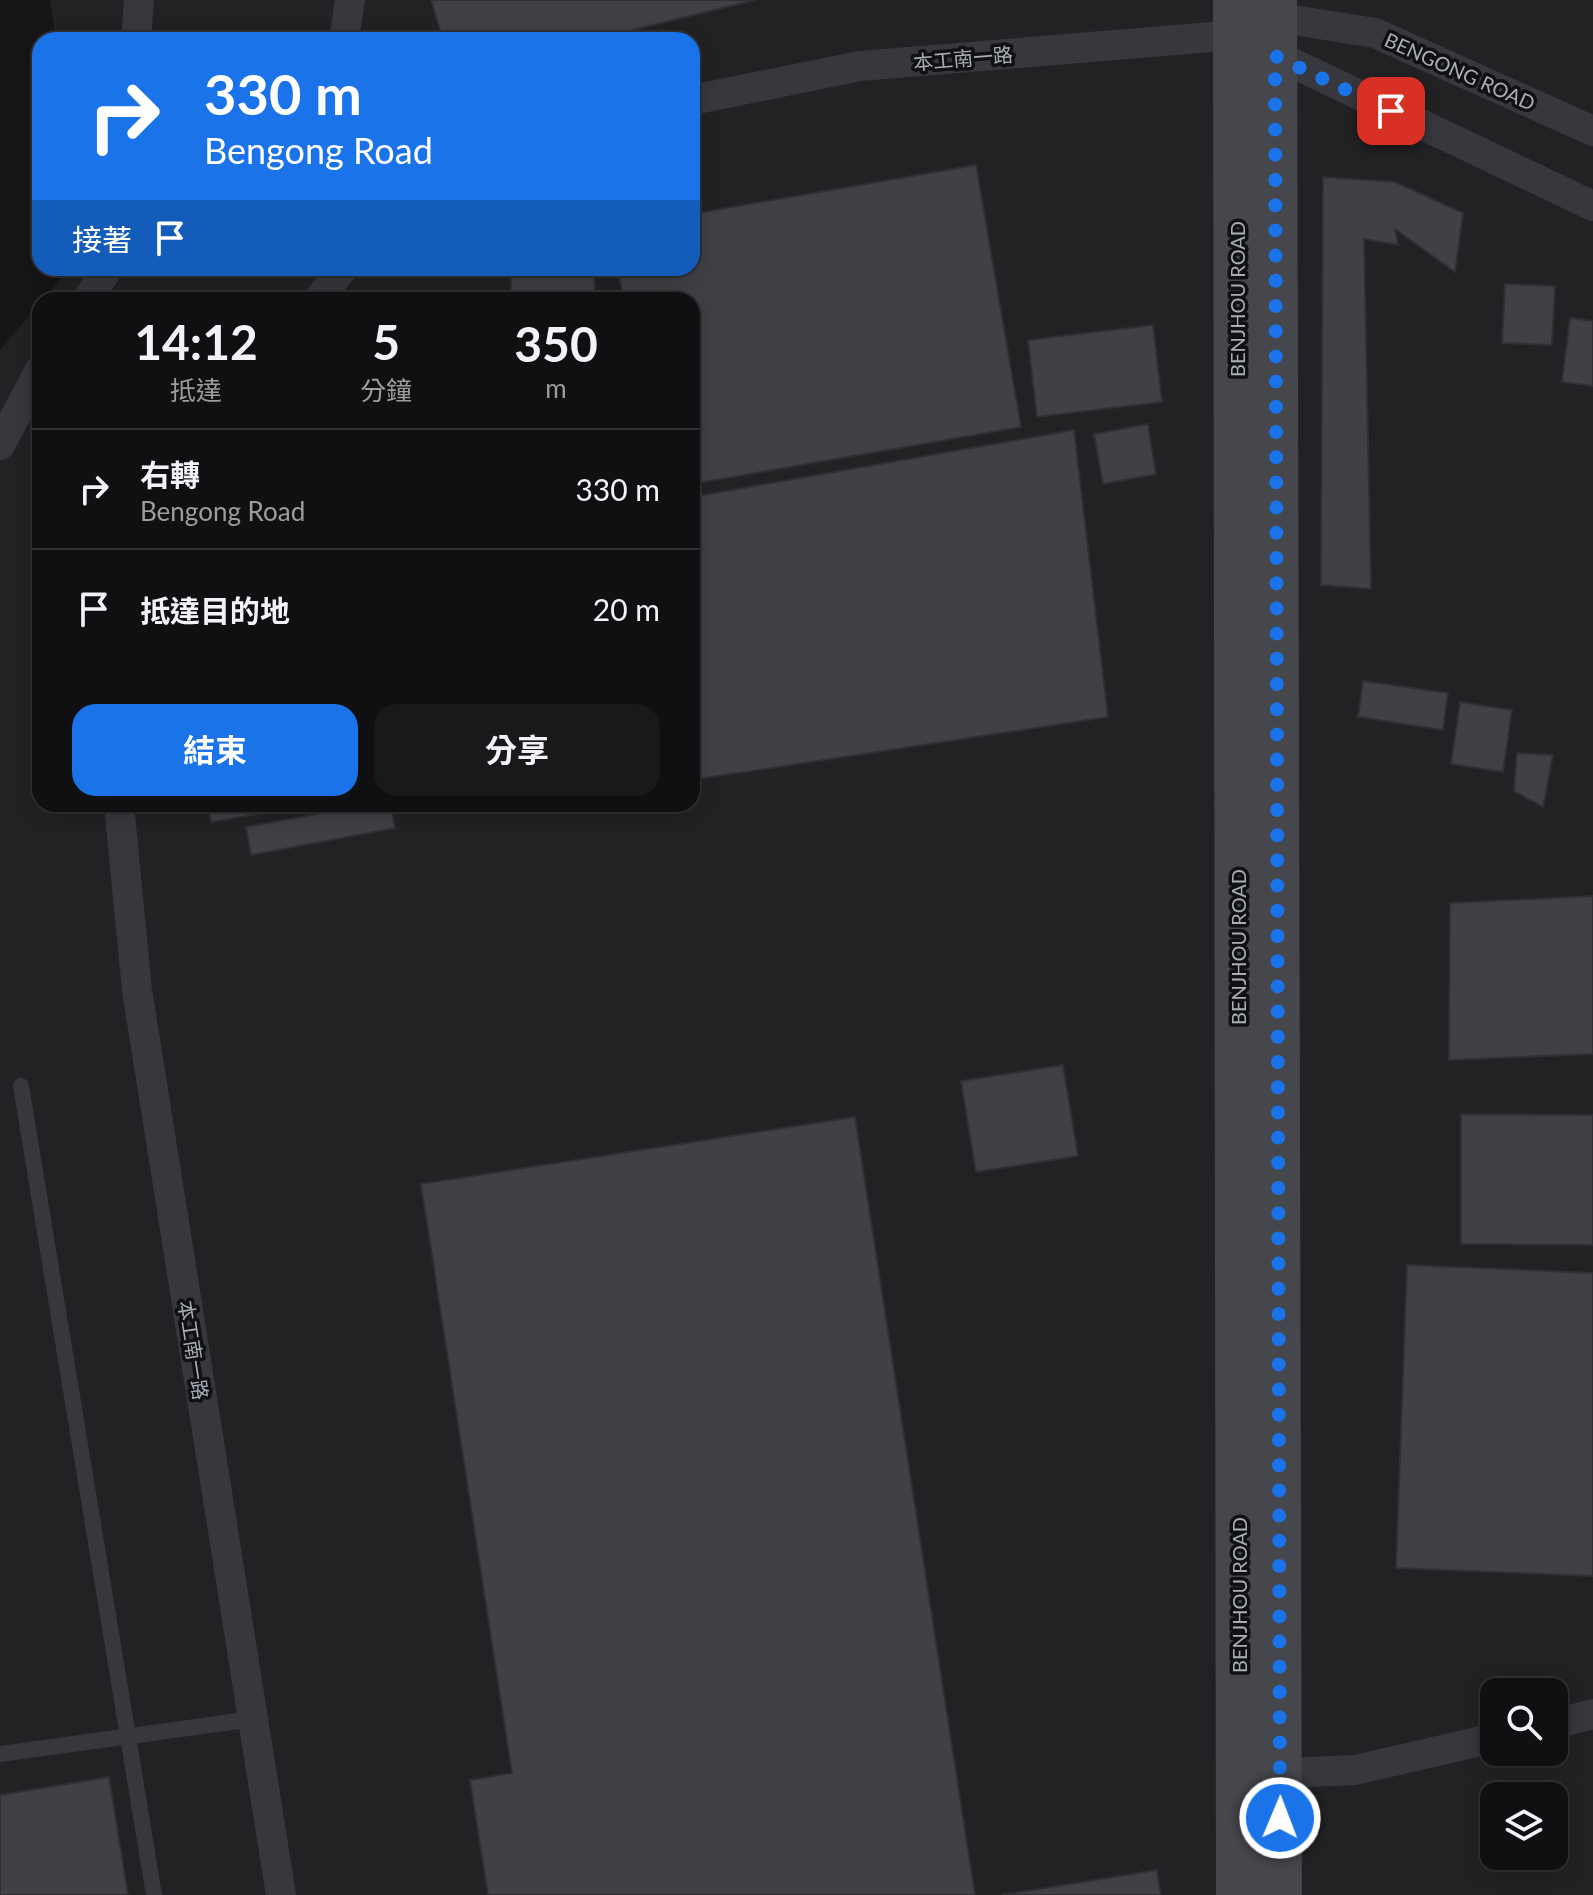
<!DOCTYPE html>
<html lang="zh-TW">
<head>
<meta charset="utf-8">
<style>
	body { margin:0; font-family:Lato,"Noto Sans TC",sans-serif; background:#19191b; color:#f1f3f6; height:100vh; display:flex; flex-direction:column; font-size:30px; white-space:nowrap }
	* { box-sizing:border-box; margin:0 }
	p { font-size:26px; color:#9c9d9f }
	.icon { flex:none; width:44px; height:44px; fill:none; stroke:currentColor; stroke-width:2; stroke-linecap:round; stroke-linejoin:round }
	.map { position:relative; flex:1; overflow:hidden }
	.panel { position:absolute; left:32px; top:292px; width:668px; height:520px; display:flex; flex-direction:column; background:#101012; border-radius:24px; box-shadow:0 4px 20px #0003,0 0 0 2px #303032 }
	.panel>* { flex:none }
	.guide { position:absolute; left:32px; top:32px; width:668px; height:244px; border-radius:24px; box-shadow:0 4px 20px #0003,0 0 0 2px #303032; background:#1a73e8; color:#fff; overflow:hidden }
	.tools { position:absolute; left:1480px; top:1678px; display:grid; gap:16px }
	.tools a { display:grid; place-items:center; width:88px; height:88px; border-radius:16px; background:#101012; box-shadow:0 4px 20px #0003,0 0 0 2px #303032; font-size:40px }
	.pin { position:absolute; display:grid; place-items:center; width:68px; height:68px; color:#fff; margin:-34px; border-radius:16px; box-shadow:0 4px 12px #0006 }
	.me { position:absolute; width:88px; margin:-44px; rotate:1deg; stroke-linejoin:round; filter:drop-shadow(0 0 6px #0008) }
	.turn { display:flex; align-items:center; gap:28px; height:168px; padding:0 40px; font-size:36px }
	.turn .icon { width:104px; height:104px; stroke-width:2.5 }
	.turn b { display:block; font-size:56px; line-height:68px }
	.then { display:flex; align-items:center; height:76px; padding:0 40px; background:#0003; gap:16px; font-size:30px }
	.eta { display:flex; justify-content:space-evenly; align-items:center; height:136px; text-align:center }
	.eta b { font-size:48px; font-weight:700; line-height:56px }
	.cta { display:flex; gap:16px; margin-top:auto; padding:16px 40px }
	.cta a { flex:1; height:92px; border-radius:24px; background:#1a73e8; color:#fff; font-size:32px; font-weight:700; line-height:92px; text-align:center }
	.cta a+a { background:#19191b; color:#f1f3f6 }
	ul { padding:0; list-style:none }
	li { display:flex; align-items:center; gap:24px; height:120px; padding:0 40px; border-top:2px solid #303032 }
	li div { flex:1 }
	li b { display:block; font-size:30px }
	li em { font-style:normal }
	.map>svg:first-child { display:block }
	.built { fill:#222225; fill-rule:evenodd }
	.building { fill:#404145; stroke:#303034; stroke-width:2 }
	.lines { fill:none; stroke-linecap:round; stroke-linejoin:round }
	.service { stroke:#37383d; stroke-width:16 }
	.minor { stroke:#37383d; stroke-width:30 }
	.secondary { stroke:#45474d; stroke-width:44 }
	.route { stroke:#1a73e8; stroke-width:14; stroke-dasharray:0 25.2 }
	.labels { text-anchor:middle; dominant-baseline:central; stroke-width:7; stroke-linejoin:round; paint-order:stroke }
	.street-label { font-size:20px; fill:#a8adb8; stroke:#111113 }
</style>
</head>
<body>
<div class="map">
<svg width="1593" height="1895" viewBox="0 0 1593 1895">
	<rect width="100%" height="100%" fill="#161618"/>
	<path class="built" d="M 50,0 L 1593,0 L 1593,1895 L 0,1895 L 0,350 L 40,303 L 40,804 L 692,804 L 692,300 L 43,300 L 70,268 L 692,268 L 692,40 L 56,40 ZM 1494,1692 L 1554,1692 L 1554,1752 L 1494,1752 ZM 1494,1796 L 1554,1796 L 1554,1856 L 1494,1856 Z"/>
	<g class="building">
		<polygon points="431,0 755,0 592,40 443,40"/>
		<polygon points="976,165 1021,427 692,484 692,300 623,300 618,268 692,268 692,214"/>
		<polygon points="1323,177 1395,182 1463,213 1455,272 1395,229 1398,245 1364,239 1371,589 1321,585"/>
		<polygon points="511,268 593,268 596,300 511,300"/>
		<polygon points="1505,284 1555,286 1552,345 1502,343"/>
		<polygon points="1570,318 1593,321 1593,386 1562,382"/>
		<polygon points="1153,325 1162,402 1037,417 1028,340"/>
		<polygon points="1148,424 1156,474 1103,484 1094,434"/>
		<polygon points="1074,430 1108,717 692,780 692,497"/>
		<polygon points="1363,681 1448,693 1443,730 1358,717"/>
		<polygon points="1460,702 1512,710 1503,772 1451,764"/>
		<polygon points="1517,753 1553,755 1543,807 1514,791"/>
		<polygon points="208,804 320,804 211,822"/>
		<polygon points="373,804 390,804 395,828 251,855 246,827"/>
		<polygon points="1593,896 1593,1054 1449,1060 1450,903"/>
		<polygon points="1063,1065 1078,1156 976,1172 961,1081"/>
		<polygon points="1461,1114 1593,1115 1593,1245 1461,1244"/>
		<polygon points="855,1117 975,1895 488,1895 470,1780 512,1773 421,1184"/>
		<polygon points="1407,1265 1593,1273 1593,1576 1396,1568"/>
		<polygon points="109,1777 128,1895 0,1895 0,1795"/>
		<polygon points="1157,1870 1161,1895 1002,1895"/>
	</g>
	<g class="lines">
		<g class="service">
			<polyline points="21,1086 154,1895"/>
			<polyline points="0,1754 253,1719"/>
		</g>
		<g class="minor">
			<polyline points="136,40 139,0"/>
			<polyline points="344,40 350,0"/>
			<polyline points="1263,49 1593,206"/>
			<polyline points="692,100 860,66 1236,35 1275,17 1375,33 1593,131"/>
			<polyline points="87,300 108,268"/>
			<polyline points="318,300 343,268"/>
			<polyline points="0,445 40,370"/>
			<polyline points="121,804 120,815 137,990 281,1895"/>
			<polyline points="1554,1724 1593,1714"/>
			<polyline points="1261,1774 1355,1770 1494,1738"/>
		</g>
		<g class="secondary">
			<polyline points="1235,0 1238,1895"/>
			<polyline points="1275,0 1280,1895"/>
		</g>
	</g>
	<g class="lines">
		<polyline class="route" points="1280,1818 1275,56 1391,111"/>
	</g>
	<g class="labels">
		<g class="street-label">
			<text transform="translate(963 58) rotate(-5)">本工南一路</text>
			<text transform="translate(1460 71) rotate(24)">BENGONG ROAD</text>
			<text transform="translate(1237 299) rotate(-90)">BENJHOU ROAD</text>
			<text transform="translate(1238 947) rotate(-90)">BENJHOU ROAD</text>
			<text transform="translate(194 1350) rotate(81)">本工南一路</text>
			<text transform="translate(1239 1595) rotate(-90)">BENJHOU ROAD</text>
		</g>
	</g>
</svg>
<div class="tools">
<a><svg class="icon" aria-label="search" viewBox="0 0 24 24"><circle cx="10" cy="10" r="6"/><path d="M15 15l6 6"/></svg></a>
<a><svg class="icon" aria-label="layers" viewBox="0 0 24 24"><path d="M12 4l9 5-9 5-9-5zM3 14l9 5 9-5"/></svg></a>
</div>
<div class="pin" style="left:1391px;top:111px;background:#d93025"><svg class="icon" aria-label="arrive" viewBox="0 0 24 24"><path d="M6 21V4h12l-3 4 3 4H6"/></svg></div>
<svg class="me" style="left:1280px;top:1818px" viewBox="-20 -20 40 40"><circle r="17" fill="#1a73e8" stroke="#fff" stroke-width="3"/><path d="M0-11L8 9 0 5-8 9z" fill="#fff"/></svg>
<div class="guide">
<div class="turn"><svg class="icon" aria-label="right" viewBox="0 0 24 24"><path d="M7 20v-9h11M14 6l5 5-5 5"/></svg><div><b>330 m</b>Bengong Road</div></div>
<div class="then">接著<svg class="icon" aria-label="arrive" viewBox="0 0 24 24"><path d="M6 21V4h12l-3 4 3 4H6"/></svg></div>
</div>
<section class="panel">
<div class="eta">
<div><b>14:12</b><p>抵達</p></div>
<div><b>5</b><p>分鐘</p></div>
<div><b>350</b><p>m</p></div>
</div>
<ul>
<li><svg class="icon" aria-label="right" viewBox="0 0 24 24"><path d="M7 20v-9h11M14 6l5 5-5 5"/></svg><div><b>右轉</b><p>Bengong Road</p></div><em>330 m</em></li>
<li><svg class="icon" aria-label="arrive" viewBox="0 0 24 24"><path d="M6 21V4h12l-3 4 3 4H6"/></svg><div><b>抵達目的地</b></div><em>20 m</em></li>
</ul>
<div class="cta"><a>結束</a><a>分享</a></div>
</section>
</div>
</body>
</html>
